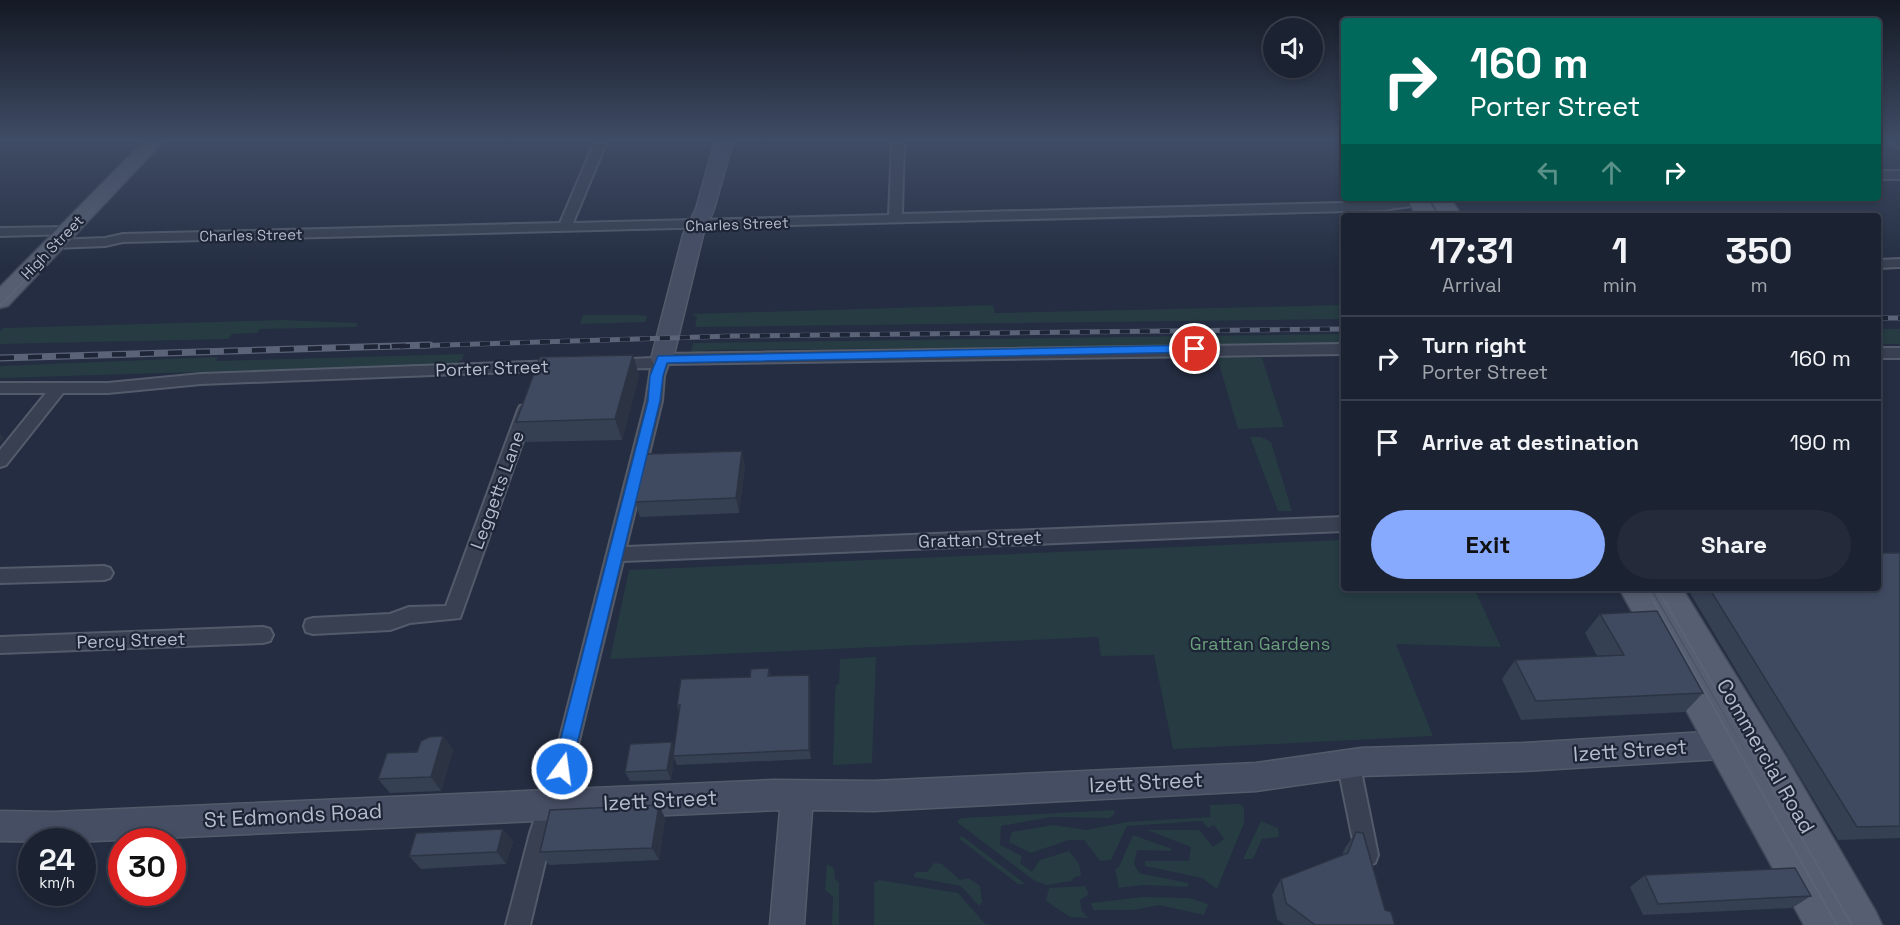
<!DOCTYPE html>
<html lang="en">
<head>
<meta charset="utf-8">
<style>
	body { margin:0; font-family:"Space Grotesk",sans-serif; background:#242a39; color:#f1f3f6; height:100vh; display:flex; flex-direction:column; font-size:22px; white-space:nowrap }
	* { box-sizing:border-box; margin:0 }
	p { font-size:20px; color:#a0a4ab }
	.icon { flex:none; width:33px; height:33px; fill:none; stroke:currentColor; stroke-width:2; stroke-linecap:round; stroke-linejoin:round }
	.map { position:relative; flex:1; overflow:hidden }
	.sheet { position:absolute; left:1341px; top:213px; width:540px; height:378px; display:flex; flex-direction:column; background:#1b2231; border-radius:6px; box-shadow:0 3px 9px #0003,0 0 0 2px #393f4d }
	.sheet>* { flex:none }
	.hud { position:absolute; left:1341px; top:18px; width:540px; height:183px; border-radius:6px; box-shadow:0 3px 9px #0003,0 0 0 2px #393f4d; background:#00695c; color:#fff; overflow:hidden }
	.controls { position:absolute; left:1263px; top:18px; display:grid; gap:12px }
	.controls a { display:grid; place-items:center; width:60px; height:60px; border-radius:50%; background:#1b2231; box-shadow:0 3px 9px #0003,0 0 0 2px #393f4d; font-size:30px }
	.speed { position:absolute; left:18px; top:828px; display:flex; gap:12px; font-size:30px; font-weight:700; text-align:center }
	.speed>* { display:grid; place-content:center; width:78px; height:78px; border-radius:50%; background:#1b2231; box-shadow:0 3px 9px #0003,0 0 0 2px #393f4d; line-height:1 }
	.speed small { font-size:15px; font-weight:400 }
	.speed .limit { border:9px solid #d22; background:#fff; color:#111 }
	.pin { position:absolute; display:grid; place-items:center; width:51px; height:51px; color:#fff; margin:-26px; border:3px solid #fff; border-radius:50%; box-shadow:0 2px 6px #0007 }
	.me { position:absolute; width:66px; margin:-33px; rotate:14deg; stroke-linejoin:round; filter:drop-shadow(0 0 4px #0008) }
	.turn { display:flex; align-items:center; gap:21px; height:126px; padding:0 30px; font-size:27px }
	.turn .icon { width:78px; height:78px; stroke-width:2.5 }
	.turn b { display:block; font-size:42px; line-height:51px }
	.lanes { display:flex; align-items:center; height:57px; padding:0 30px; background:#0003; justify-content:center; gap:30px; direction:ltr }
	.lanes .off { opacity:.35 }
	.eta { display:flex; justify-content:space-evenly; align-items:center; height:102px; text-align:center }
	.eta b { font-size:36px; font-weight:700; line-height:42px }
	.action { display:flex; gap:12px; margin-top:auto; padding:12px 30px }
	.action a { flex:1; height:69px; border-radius:36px; background:#87a9fe; color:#111; font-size:24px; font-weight:700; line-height:69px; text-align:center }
	.action a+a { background:#242a39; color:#f1f3f6 }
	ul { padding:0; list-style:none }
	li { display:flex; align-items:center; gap:18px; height:84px; padding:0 30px; border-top:2px solid #393f4d }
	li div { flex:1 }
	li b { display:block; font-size:22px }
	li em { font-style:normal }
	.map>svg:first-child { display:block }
	.green { fill:#263c42 }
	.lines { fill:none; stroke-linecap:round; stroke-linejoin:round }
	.street-casing { stroke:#535b6b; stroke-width:4 }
	.secondary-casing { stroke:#535b6b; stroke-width:3 }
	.primary-casing { stroke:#41495a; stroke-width:3 }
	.street { fill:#384051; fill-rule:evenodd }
	.secondary { fill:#464e64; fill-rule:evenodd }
	.primary { fill:#565f71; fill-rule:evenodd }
	.tram-far1 { stroke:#5a6378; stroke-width:1.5 }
	.tram { stroke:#5a6378; stroke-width:2 }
	.rail-far1-casing { stroke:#5a6378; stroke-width:5 }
	.rail-casing { stroke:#5a6378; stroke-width:7 }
	.rail-far1 { stroke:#1d2536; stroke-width:4; stroke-dasharray:10; stroke-linecap:butt }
	.rail { stroke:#1d2536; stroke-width:4.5; stroke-dasharray:14; stroke-linecap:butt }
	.wall { fill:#364053 }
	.shaded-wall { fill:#2c3444 }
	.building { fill:#3f4a61; stroke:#2c3444; stroke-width:1.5 }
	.route { fill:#1a73e8; stroke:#114b97; stroke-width:1.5 }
	.labels { text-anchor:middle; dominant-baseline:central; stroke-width:4.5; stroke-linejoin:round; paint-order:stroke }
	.far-street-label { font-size:15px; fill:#b4bbcb; stroke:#1d2536 }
	.street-label { font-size:18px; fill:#b4bbcb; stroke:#1d2536 }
	.park-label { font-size:18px; fill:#6a9d7b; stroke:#1d2536 }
	.near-street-label { font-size:21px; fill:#b4bbcb; stroke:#1d2536 }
</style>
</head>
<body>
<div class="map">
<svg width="1900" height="925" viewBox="0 0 1900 925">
	<rect width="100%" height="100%" fill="#242d41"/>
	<g class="green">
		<polygon points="993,305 995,313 1344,305 1344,319 695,327 697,317 691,314"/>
		<polygon points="583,315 639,315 647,316 646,322 580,324"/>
		<polygon points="281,320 358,323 356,327 260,329 257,333 232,334 229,339 0,344 0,331 3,328"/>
		<rect x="1878" y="329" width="22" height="15"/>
		<polygon points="1344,334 1344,345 707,350 702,353 691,352 693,343"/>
		<polygon points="464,354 462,360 458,361 456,364 0,378 0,366 218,357 216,361"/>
		<polygon points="1217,357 1262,358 1284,427 1238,429"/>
		<polygon points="1250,437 1261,437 1271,442 1292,511 1278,511"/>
		<polygon points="1344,540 1344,588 1474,588 1501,647 1396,644 1433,736 1173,749 1154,655 1101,656 1098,637 610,659 629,570"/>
		<polygon points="876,657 872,763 833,765 835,694 836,685 839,684 840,659"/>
		<polygon points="1240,804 1244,808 1244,823 1217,889 1202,878 1145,866 1145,861 1189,861 1191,847 1147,830 1199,830 1213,847 1224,839 1214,825 1208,828 1202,821 1127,826 1111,860 1100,861 1084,840 1069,840 1031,853 1009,842 1012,832 1053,825 1087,830 1126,822 1210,817 1210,805"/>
		<polygon points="1114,810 1115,814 1109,818 1052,817 1001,826 1000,845 1022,856 1020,863 1032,872 1040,860 1069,851 1079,864 1081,876 1075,877 1071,881 1047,885 1035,881 958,823 958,820 962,818"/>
		<polygon points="1261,821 1278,828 1279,837 1262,839 1253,859 1243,859"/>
		<polygon points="1133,835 1172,849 1171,851 1137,850 1134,864 1139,873 1188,883 1188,887 1142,885 1119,888 1115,869 1119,867"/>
		<polygon points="962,836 1024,883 1023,884 1018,884 959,839"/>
		<polygon points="934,863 942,864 960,880 968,878 980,886 982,902 979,906 961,886 913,877 916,872 927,872"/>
		<polygon points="827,864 834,868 835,879 839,883 839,925 832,925 833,897 825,890"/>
		<polygon points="879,880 958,893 985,924 996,925 874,925 874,883"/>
		<polygon points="1085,886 1089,894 1080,900 1082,911 1088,918 1070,917 1046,901 1049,888"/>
		<polygon points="1143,897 1189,898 1208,904 1204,915 1159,905 1133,910 1093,910 1091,903"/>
	</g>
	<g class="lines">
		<defs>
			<g id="street">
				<path d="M 595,141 L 607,141 L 573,223 L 889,215 L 892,141 L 904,141 L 902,214 L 1384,202 L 1397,198 L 1422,198 L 1425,201 C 1419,207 1396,207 1386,210 L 123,242 L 105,246 L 55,248 L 48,244 L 55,240 L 105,238 L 123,234 L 560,223 Z"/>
				<polygon points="1889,141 1900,141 1900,149"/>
				<rect x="1878" y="171" width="22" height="8"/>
				<polygon points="67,227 74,231 72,234 0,236 0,228"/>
				<polygon points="1900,259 1900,267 1878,268 1878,260"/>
				<polygon points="1344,344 1344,354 668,364 664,376 662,401 626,547 1344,517 1344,531 623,561 572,769 552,833 530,925 506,925 530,833 552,769 646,401 651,368 614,369 609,368 606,364 609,360 652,358 662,354"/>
				<rect x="1878" y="348" width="22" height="10"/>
				<polygon points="558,361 563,362 566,366 563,370 201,384 108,393 63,393 6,465 0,467 0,450 46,393 0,393 0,383 108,383 201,374"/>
				<polygon points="526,405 532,406 534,410 460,618 410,623 390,630 313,634 306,632 304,626 306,620 313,618 390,614 409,607 446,606 518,410 520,406"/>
				<polygon points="104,566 110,568 113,573 110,578 104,580 0,583 0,569"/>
				<polygon points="263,627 270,629 273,635 270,641 263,643 0,653 0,637"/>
				<polygon points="1351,766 1358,769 1362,776 1378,855 1375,863 1367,866 1359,863 1356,855 1340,776 1344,769"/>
			</g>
			<g id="secondary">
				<polygon points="715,141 733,141 714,209 703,235 673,359 670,364 662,366 654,364 651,359 683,235 696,209"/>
				<polygon points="1738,730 1749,734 1753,744 1749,754 1738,758 1522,771 1361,776 1256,791 874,811 812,810 804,925 770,925 780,810 72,842 0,841 0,811 54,812 773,780 874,781 1256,763 1361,748 1522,743"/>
			</g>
			<g id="primary">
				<polygon points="144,141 164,141 8,306 0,308 0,287"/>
				<polygon points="1407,198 1427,198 1438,216 1416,216"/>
				<polygon points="1430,198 1450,198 1462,216 1440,216"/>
				<polygon points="1619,588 1650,588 1773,799 1651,588 1682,588 1786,757 1876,912 1882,925 1804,925"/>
			</g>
		</defs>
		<use href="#street" class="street-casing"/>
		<use href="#secondary" class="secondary-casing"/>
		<use href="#primary" class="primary-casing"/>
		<use href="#street" class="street"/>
		<use href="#secondary" class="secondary"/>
		<use href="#primary" class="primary"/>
		<g class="tram-far1">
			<polyline points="1433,198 1444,216"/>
			<polyline points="0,306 158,141"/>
			<polyline points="1646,588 1655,604"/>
			<polyline points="1657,588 1666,604"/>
		</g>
		<g class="tram">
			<polyline points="1654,602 1837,925"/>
			<polyline points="1665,602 1852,925"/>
		</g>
		<defs>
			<g id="rail-far1">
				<polyline points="1878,318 1900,318"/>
				<polyline points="380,347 733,336 1344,329"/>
			</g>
			<polyline id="rail" points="0,358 430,345"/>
		</defs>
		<use href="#rail-far1" class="rail-far1-casing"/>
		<use href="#rail" class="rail-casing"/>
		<use href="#rail-far1" class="rail-far1"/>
		<use href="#rail" class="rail"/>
	</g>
	<g class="wall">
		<polygon points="639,375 622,440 525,442 516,422"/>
		<polygon points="745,466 739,513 640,517 635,502"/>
		<polygon points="1900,553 1900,838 1838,840 1687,588 1878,588"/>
		<polygon points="1600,614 1703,693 1685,712 1521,720 1502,679 1515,660 1597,656 1585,633"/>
		<polygon points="769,668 770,676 811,685 811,759 677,765 674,758 671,780 630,781 625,772 674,749 679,711 677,705 750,677"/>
		<polygon points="443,736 453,750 441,791 390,793 378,779 417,752"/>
		<polygon points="665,818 659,860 549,865 540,852"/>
		<polygon points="503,829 513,842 506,864 421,869 409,856"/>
		<polygon points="1356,832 1385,910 1395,925 1285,925 1277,919 1272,895 1281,879 1342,855 1345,848"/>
		<polygon points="1645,875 1811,896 1792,908 1643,915 1630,887"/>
	</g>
	<g class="shaded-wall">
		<polygon points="633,355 639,375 622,440 615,419"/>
		<polygon points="0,433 4,438 0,442"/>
		<polygon points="742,451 745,466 739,513 736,498"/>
		<polygon points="809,675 811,685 811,759 809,750"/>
		<polygon points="443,736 453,750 441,791 431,777"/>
		<polygon points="672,742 675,751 673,756 674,758 671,780 667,770"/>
		<polygon points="659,805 665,818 659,860 652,848"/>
		<polygon points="503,829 513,842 506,864 497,852"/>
	</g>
	<g class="building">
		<polygon points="633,355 615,419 516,422 540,357"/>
		<polygon points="742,451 736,498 635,502 647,454"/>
		<polygon points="1878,553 1900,553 1900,826 1857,827 1709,588 1878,588"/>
		<polygon points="1657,611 1703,693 1536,701 1515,660 1624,655 1600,614"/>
		<polygon points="769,668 768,676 809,675 809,750 673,756 680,705 677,705 681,679 750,677 751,669"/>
		<polygon points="443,736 431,777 378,779 387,753 417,752 421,741 429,737"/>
		<polygon points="672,742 667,770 625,772 630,744"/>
		<polygon points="659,805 652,848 540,852 550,810"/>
		<polygon points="503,829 497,852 409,856 416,833"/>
		<polygon points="1356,832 1363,833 1385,910 1391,912 1395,925 1315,925 1286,903 1281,879 1348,853"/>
		<polygon points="1795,868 1811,896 1658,904 1645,875"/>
	</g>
	<linearGradient id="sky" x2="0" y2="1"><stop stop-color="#141924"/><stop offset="0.52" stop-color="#3f4c65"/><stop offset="1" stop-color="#3f4c65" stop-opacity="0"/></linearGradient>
	<rect width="1900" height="270" fill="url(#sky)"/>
	<polygon class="route" points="1195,345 1199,346 1199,352 667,363 663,376 660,401 571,769 568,774 562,777 556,774 553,769 648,401 650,376 658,356"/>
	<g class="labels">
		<g class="far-street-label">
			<text transform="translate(737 224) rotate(-2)">Charles Street</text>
			<text transform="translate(251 235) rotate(-1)">Charles Street</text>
			<text transform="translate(52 247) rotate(-46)">High Street</text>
		</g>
		<g class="street-label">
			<text transform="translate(492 368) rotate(-2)">Porter Street</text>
			<text transform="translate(497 490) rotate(-70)">Leggetts Lane</text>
			<text transform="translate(980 539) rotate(-2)">Grattan Street</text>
			<text transform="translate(131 640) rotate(-2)">Percy Street</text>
		</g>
		<g class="park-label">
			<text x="1260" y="643">Grattan Gardens</text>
		</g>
		<g class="near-street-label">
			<text transform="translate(1630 750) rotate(-4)">Izett Street</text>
			<text transform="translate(1766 756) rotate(60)">Commercial Road</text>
			<text transform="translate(1146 782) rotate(-3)">Izett Street</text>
			<text transform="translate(660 800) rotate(-3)">Izett Street</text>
			<text transform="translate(293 815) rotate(-3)">St Edmonds Road</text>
		</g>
	</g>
</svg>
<div class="controls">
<a><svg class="icon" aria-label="sound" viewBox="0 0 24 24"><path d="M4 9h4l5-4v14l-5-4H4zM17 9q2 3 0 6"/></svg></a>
</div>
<div class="speed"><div>24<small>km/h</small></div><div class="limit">30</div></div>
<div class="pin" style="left:1195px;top:349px;background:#d93025"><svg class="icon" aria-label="arrive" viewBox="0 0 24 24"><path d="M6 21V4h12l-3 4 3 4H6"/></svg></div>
<svg class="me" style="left:562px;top:769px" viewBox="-20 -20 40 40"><circle r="17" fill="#1a73e8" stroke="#fff" stroke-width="3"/><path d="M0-11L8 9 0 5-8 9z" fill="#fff"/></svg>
<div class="hud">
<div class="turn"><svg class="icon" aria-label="right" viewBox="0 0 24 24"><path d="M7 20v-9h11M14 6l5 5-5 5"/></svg><div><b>160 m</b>Porter Street</div></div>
<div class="lanes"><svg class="icon off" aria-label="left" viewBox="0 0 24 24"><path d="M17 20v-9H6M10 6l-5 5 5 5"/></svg><svg class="icon off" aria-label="ahead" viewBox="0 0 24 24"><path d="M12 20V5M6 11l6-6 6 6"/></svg><svg class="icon" aria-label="right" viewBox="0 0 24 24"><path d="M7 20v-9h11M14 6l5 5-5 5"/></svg></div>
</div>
<section class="sheet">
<div class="eta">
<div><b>17:31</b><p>Arrival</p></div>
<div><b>1</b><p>min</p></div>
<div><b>350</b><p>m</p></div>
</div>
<ul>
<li><svg class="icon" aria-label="right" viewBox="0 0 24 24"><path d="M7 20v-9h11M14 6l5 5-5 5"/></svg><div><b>Turn right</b><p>Porter Street</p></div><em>160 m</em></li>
<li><svg class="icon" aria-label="arrive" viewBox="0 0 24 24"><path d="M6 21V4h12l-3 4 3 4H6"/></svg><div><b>Arrive at destination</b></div><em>190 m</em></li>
</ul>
<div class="action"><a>Exit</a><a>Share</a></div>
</section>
</div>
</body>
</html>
